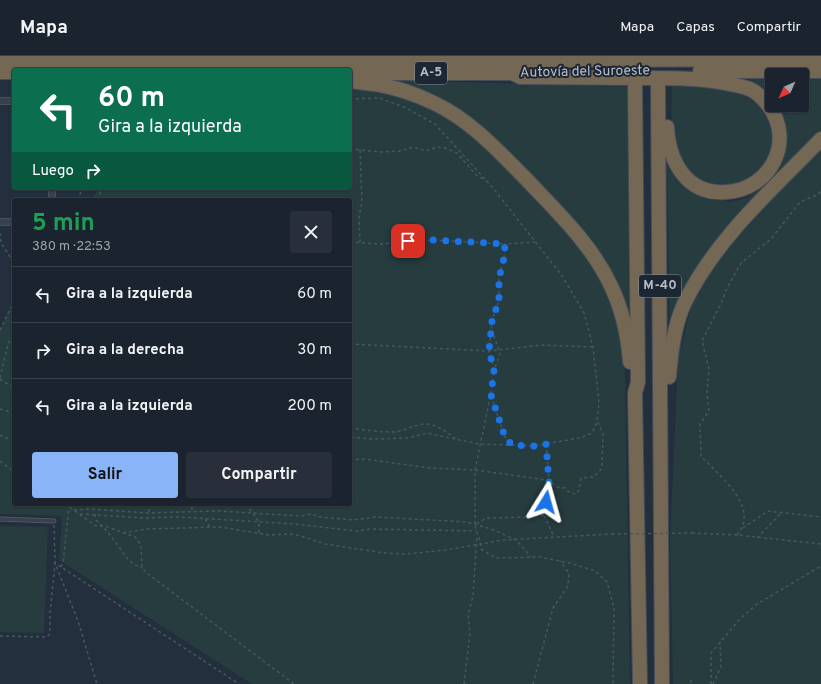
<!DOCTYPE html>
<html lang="es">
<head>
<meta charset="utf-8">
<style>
	body { margin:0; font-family:Overpass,sans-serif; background:#282f3a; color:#f1f3f6; height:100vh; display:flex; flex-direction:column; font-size:15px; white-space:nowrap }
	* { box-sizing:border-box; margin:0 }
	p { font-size:13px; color:#a0a4aa }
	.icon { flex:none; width:22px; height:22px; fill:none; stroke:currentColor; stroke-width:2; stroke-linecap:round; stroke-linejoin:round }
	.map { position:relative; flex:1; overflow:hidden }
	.panel { position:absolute; left:12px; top:142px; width:340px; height:308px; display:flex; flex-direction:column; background:#1b232e; border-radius:4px; box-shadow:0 1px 3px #0004,0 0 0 1px #39404a }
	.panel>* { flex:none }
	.top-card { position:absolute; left:12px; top:12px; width:340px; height:122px; border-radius:4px; box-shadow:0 1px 3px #0004,0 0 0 1px #39404a; background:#0b6e4f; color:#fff; overflow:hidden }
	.needle { width:26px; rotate:225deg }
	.fabs { position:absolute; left:765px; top:12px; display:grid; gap:8px }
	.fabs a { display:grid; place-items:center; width:44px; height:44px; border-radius:4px; background:#1b232e; box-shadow:0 1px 3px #0004,0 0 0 1px #39404a; font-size:20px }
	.pin { position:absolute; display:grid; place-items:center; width:34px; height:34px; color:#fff; margin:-17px; border-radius:8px; box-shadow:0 2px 6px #0006 }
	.me { position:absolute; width:44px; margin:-22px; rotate:8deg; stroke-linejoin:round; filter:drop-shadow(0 0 3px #0008) }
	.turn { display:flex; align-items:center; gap:14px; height:84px; padding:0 20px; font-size:18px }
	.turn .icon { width:52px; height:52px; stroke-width:2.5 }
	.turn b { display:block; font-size:28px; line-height:34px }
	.then { display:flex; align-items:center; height:38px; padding:0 20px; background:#0003; gap:8px; font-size:15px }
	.round { display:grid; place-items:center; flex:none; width:42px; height:42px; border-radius:4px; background:#282f3a }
	.overview { display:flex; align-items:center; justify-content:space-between; height:68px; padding:0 20px }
	h1 { font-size:24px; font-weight:700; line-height:30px; color:#1e9e55 }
	.button { display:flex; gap:8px; margin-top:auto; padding:8px 20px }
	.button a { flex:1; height:46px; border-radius:4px; background:#8ab4f8; color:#111; font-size:16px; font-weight:700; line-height:46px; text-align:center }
	.button a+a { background:#282f3a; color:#f1f3f6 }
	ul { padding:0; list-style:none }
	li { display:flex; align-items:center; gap:12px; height:56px; padding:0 20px; border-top:1px solid #39404a }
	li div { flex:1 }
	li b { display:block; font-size:15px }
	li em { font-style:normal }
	header { display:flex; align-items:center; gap:24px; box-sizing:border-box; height:56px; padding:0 20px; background:#1b232e; border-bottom:1px solid #39404a }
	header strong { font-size:19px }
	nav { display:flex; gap:22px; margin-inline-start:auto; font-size:14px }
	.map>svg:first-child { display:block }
	.green { fill:#263c3f }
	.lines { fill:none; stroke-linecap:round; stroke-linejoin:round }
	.lane-casing { stroke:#565f6c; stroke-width:5 }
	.street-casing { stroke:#565f6c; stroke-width:8 }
	.highway-casing { stroke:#434c59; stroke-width:16 }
	.path { stroke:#44595c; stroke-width:1.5; stroke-dasharray:3 3; stroke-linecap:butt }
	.lane { stroke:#38414e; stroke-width:3.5 }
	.street { stroke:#38414e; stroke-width:7 }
	.highway { stroke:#746855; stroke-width:14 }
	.path-bridge { stroke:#44595c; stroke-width:1.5; stroke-dasharray:3 3; stroke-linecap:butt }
	.route { stroke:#1a73e8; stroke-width:7; stroke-dasharray:0 12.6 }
	.labels { text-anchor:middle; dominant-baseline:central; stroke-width:4; stroke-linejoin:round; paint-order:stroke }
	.shield { fill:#1d2633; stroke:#878f9c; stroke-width:1 }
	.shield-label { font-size:13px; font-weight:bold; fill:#b4bcc9 }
	.street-label { font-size:14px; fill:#b4bcc9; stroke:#1d2633 }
</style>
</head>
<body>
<header>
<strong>Mapa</strong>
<nav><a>Mapa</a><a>Capas</a><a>Compartir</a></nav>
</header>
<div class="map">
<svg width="821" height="628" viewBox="0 0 821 628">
	<rect width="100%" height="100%" fill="#242f3e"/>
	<g class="green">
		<polygon points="802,21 821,21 821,76 801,93 744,154 670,275 667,109 679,125 702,140 730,146 749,141 781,107 786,91 786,77 777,49 802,49"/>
		<polygon points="750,22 772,22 772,41 750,26"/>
		<polygon points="362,23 628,31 629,266 602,200 582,173 528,116 470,62"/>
		<polygon points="350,30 398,38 436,53 477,82 562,168 594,209 615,253 624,299 625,323 630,628 252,628 59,504 62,460 0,458 0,274 14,245 14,448 350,448 350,144 92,144 98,132 350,132"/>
		<path d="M 672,31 C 688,31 732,29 745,36 C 796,62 773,140 713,129 C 704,128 694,125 688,119 C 685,116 684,109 682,105 C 679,97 676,90 674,82 C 670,67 672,47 672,31 Z"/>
		<polygon points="821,93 821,628 673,628 670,484 678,306 691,250 717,204 803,110"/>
		<polygon points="0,470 48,471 44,577 0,576"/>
	</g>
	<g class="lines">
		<defs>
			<polyline id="lane" points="0,463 54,465"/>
			<g id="street">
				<polyline points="0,45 14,45"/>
				<polyline points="52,144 52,132"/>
				<polyline points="0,166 14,166"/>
			</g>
			<g id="highway">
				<polyline points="0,6 821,3"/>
				<polyline points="700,15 821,15"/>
				<polyline points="0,16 14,16"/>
				<polyline points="350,17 522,17"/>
				<path d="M 512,17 L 520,21 C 558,21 597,22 635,22 C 673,22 710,21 747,32 C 756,35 762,41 768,49 C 796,85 770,134 726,136 C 686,139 669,105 667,71"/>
				<path d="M 350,25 C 360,27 370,27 380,29 C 399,32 417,39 434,47 C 472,65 500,97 529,126 C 559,158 592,189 611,230 C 622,253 628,280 630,306"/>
				<polyline points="635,28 638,326 635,337 640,628"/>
				<polyline points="658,28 662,628"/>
				<path d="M 669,321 C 671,297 674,270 684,248 C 715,183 772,134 821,83"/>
			</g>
		</defs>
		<use href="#lane" class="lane-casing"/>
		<use href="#street" class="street-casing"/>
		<use href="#highway" class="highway-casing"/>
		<g class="path">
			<polyline points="350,43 379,42 404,51 435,68 493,132 563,221 584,257 593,291 599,347 597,364 595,372 590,378 580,382 533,390 479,388 427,377 408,382 371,383 350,381"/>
			<polyline points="350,93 381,96 401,95 413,91 426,95 437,91 445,92 457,97 475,118 486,125"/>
			<polyline points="360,94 362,146 359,161 360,186"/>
			<polyline points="77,144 83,132"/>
			<polyline points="98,144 102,132"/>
			<polyline points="0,177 1,187 14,207"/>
			<polyline points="350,186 379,188 433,184 505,188"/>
			<polyline points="0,274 14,245"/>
			<polyline points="492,274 500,298 494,314"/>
			<polyline points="350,288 489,295 541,289 593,291"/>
			<polyline points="0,322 8,288 14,277"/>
			<polyline points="0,323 14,332"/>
			<polyline points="491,340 505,381 512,389"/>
			<polyline points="0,353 14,357"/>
			<path d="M 350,372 C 365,374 379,376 394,376 C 405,375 413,369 424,368 C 435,367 447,376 455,382"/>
			<polyline points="0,379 6,382 14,382"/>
			<polyline points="546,388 549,425 544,459 553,479"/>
			<polyline points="350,404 364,403 430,412 475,414 540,423 549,425 557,431 565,432 570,437 576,438 579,434 581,422 594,421 602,412 603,378 597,364"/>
			<polyline points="0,405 14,416"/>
			<polyline points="65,448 96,470 105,470 135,481 141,489 142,512 148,518 294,628"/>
			<polyline points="246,448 259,466 259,478"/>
			<polyline points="74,454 90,453 147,457 219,455 301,460 312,458 320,461 353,464 375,461 467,466 494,474 516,484 531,501"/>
			<polyline points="192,454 192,448"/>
			<polyline points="149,456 150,448"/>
			<polyline points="80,458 145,462 178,461 296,468 356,475 370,473 476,475"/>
			<polyline points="95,458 96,464 107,475 127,502 133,508 142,512"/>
			<path d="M 544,459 L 530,461 L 486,462 L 475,469 C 476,478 482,485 481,493 L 496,502 L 540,501 L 570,507 L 595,515 L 607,526 L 614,552 L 613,628"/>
			<polyline points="205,463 210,471"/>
			<polyline points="475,468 475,414 492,332 494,314 489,295 492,265 499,244 499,222 504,202 505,188 537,186"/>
			<polyline points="54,469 55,507 78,565 97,628"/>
			<polyline points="743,472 768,455 821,461"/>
			<polyline points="123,477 147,473 220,471 269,479 290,478 301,480 325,488 384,497 407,498 446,494 503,484 612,478"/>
			<polyline points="692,477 737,479 821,488"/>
			<path d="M 737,479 C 761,451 719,420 701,400 L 700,368 L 709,355 L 707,337 L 709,313 L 702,285 L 721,248 L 727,232 L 741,207 L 771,183 L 800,146 L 817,139 L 821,135"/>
			<polyline points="757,482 781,457"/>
			<polyline points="61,511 63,507 69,451"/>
			<polyline points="0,580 46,581 50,578 50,557 55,507 239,628"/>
			<polyline points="691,624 691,628"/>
			<polyline points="464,628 470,577 468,560 473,540 477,479"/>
			<polyline points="533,628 553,552 568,530 569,517 560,505"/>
			<polyline points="711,628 711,597 739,564 757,548 821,510"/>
			<polyline points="713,628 721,611 720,586"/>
		</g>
		<use href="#lane" class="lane"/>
		<use href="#street" class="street"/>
		<use href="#highway" class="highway"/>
		<polyline class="path-bridge" points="612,478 692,477"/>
	</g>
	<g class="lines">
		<polyline class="route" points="408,185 433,184 505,188 504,202 499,222 499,244 492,265 489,295 494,314 491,339 505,381 512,389 533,390 546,388 549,426 546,446"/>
	</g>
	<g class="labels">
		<g class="shield">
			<rect x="415" y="6" width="32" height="22" rx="3"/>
			<rect x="639" y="219" width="42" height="22" rx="3"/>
		</g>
		<g class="shield-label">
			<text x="431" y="17">A-5</text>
			<text x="660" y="230">M-40</text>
		</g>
		<g class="street-label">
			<text transform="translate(585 16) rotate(-1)">Autovía del Suroeste</text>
		</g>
	</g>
</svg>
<div class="fabs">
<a><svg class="needle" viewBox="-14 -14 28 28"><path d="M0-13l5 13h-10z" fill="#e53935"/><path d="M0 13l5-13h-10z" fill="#a0a4aa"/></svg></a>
</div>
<div class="pin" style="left:408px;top:185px;background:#d93025"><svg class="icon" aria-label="arrive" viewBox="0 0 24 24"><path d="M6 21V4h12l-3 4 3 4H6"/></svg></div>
<svg class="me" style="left:546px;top:446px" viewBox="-20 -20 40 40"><path d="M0-17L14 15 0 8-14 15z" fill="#1a73e8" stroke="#fff" stroke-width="4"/></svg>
<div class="top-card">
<div class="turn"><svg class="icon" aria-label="left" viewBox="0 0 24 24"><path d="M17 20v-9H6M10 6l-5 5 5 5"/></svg><div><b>60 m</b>Gira a la izquierda</div></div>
<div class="then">Luego<svg class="icon" aria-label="right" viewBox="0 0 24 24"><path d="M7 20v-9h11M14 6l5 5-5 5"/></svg></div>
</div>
<section class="panel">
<div class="overview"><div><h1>5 min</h1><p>380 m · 22:53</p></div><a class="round"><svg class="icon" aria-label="close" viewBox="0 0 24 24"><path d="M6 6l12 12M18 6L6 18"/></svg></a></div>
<ul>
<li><svg class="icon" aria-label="left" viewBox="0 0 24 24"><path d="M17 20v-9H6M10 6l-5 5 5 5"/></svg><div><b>Gira a la izquierda</b></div><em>60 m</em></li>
<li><svg class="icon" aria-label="right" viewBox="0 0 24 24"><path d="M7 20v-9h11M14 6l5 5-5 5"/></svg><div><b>Gira a la derecha</b></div><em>30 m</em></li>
<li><svg class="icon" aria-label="left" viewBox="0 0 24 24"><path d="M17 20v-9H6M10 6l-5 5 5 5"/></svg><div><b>Gira a la izquierda</b></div><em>200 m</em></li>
</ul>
<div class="button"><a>Salir</a><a>Compartir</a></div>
</section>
</div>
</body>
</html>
